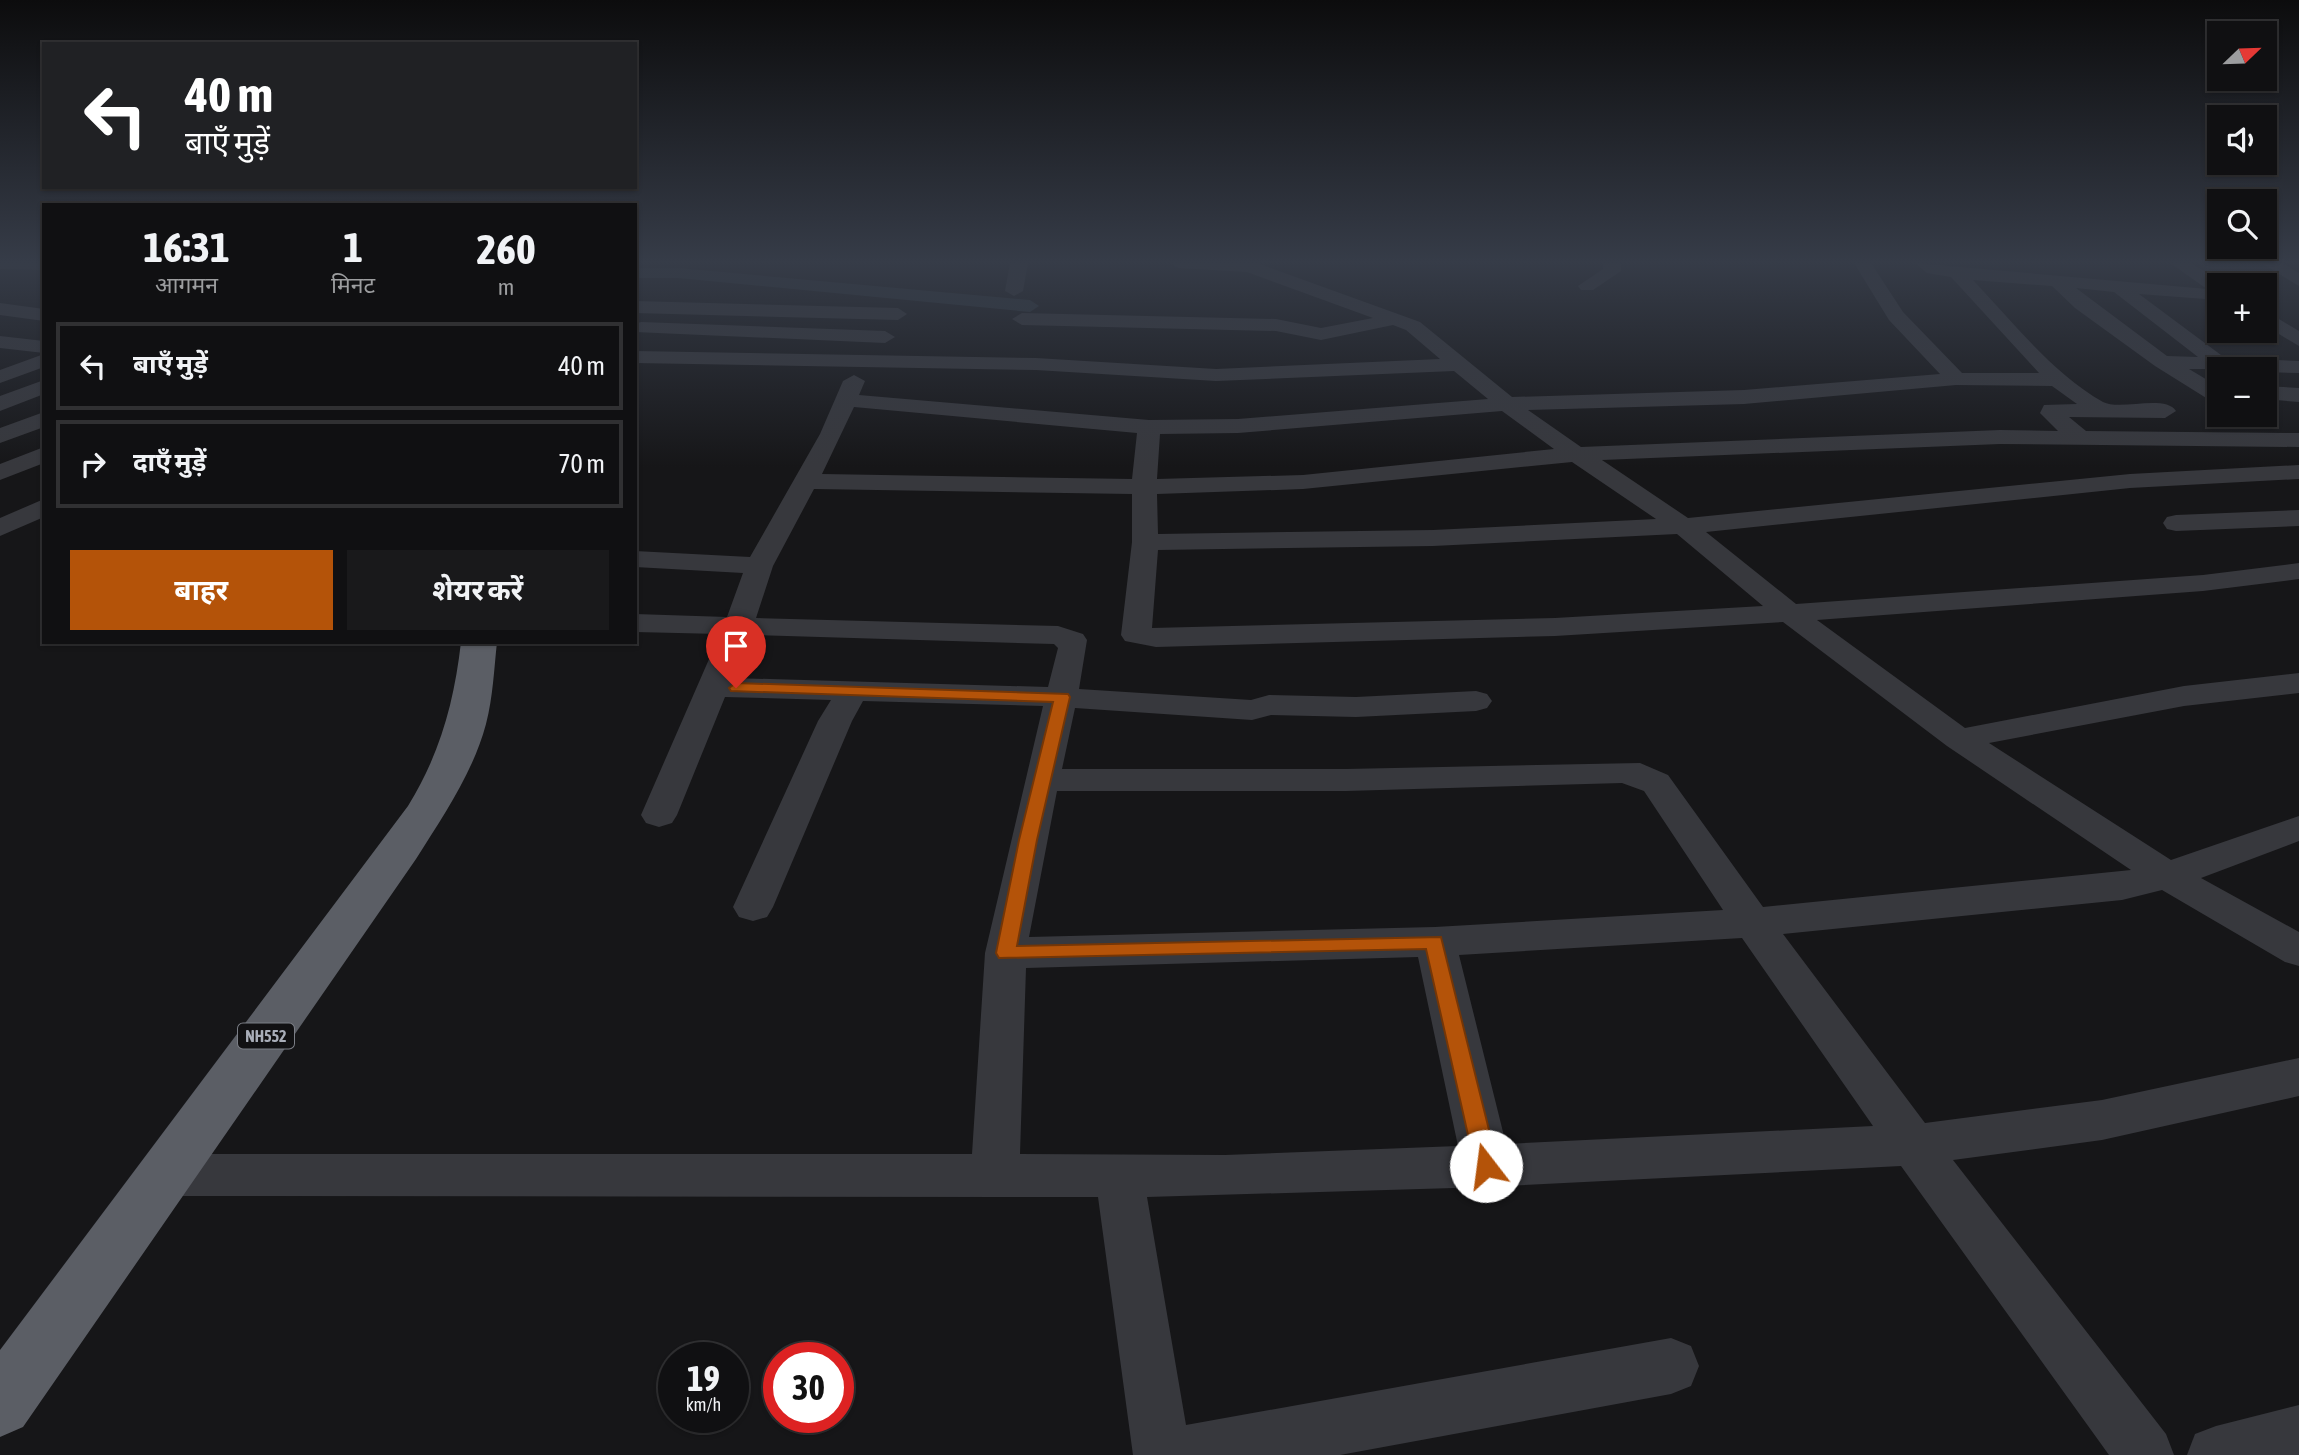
<!DOCTYPE html>
<html lang="hi">
<head>
<meta charset="utf-8">
<style>
	body { margin:0; font-family:"Asap Condensed","Noto Sans Devanagari",sans-serif; background:#19191b; color:#f1f3f6; height:100vh; display:flex; flex-direction:column; font-size:26px; white-space:nowrap }
	* { box-sizing:border-box; margin:0 }
	p { font-size:23px; color:#9c9d9f }
	.icon { flex:none; width:38px; height:38px; fill:none; stroke:currentColor; stroke-width:2; stroke-linecap:round; stroke-linejoin:round }
	.map { position:relative; flex:1; overflow:hidden }
	.drawer { position:absolute; left:42px; top:203px; width:595px; height:441px; display:flex; flex-direction:column; background:#101012; border-radius:0px; box-shadow:0 2px 5px #0004,0 0 0 2px #303032 }
	.drawer>* { flex:none }
	.banner { position:absolute; left:42px; top:42px; width:595px; height:147px; border-radius:0px; box-shadow:0 2px 5px #0004,0 0 0 2px #303032; background:#202124; color:#fff; overflow:hidden }
	.needle { width:46px; rotate:67deg }
	.fabs { position:absolute; left:2207px; top:21px; display:grid; gap:14px }
	.fabs a { display:grid; place-items:center; width:70px; height:70px; border-radius:0px; background:#101012; box-shadow:0 2px 5px #0004,0 0 0 2px #303032; font-size:35px }
	.speed { position:absolute; left:658px; top:1342px; display:flex; gap:14px; font-size:35px; font-weight:700; text-align:center }
	.speed>* { display:grid; place-content:center; width:91px; height:91px; border-radius:50%; background:#101012; box-shadow:0 2px 5px #0004,0 0 0 2px #303032; line-height:1 }
	.speed small { font-size:18px; font-weight:400 }
	.speed .limit { border:10px solid #d22; background:#fff; color:#111 }
	.pin { position:absolute; display:grid; place-items:center; width:60px; height:60px; color:#fff; margin:-72px -30px; border-radius:50% 50% 50% 0; rotate:-45deg; box-shadow:0 0 7px #0007 }
	.pin .icon { rotate:45deg }
	.me { position:absolute; width:77px; margin:-38px; rotate:345deg; stroke-linejoin:round; filter:drop-shadow(0 0 5px #0008) }
	.turn { display:flex; align-items:center; gap:24px; height:147px; padding:0 28px; font-size:32px }
	.turn .icon { width:91px; height:91px; stroke-width:2.5 }
	.turn b { display:block; font-size:49px; line-height:60px }
	.eta { display:flex; justify-content:space-evenly; align-items:center; height:119px; text-align:center }
	.eta b { font-size:42px; font-weight:700; line-height:49px }
	.action { display:flex; gap:14px; margin-top:auto; padding:14px 28px }
	.action a { flex:1; height:80px; border-radius:0px; background:#b45309; color:#fff; font-size:28px; font-weight:700; line-height:80px; text-align:center }
	.action a+a { background:#19191b; color:#f1f3f6 }
	ul { padding:0; list-style:none }
	li { display:flex; align-items:center; gap:21px; height:88px; margin:0 14px 10px; padding:0 14px; border:4px solid #303032; border-radius:0px }
	li div { flex:1 }
	li b { display:block; font-size:26px }
	li em { font-style:normal }
	.map>svg:first-child { display:block }
	.lines { fill:none; stroke-linecap:round; stroke-linejoin:round }
	.canal { fill:#2c353c; fill-rule:evenodd }
	.minor { fill:#37383d; fill-rule:evenodd }
	.trunk { fill:#5b5e65; fill-rule:evenodd }
	.route { fill:#b45309; stroke:#753606; stroke-width:2 }
	.labels { text-anchor:middle; dominant-baseline:central; stroke-width:7; stroke-linejoin:round; paint-order:stroke }
	.shield { fill:#111113; stroke:#7b7e86; stroke-width:2 }
	.shield-label { font-size:16px; font-weight:bold; fill:#a8adb8 }
</style>
</head>
<body>
<div class="map">
<svg width="2299" height="1455" viewBox="0 0 2299 1455">
	<rect width="100%" height="100%" fill="#161618"/>
	<g class="lines">
		<polygon class="canal" points="635,268 678,268 1030,300 1039,306 1030,312 678,278 635,278"/>
		<g class="minor">
			<polygon points="0,263 44,263 44,270 0,269"/>
			<polygon points="1010,263 1028,263 1023,291 1014,296 1005,291"/>
			<path d="M 1170,263 L 1257,263 L 1420,322 L 1512,397 L 1744,390 L 1940,374 L 1889,320 L 1854,263 L 1871,263 L 1903,312 L 1962,373 L 2039,373 L 1951,277 L 1927,273 L 1915,263 L 2207,289 L 2170,263 L 2191,263 L 2225,284 L 2219,285 L 2219,300 L 2139,294 L 2225,358 L 2299,361 L 2299,373 L 2264,372 L 2264,369 L 2189,369 L 2219,387 L 2219,403 L 2211,401 L 2155,366 L 2075,308 L 2052,286 L 1973,280 C 2013,322 2052,373 2103,402 C 2120,411 2165,394 2176,411 L 2165,418 L 2069,417 L 2086,431 L 2299,433 L 2299,447 L 2000,444 L 1602,460 L 1688,518 L 2130,474 L 2299,465 L 2299,479 L 2130,488 L 1706,532 L 1796,604 L 2203,575 L 2299,563 L 2299,579 L 2203,591 L 1817,620 L 1965,728 L 2184,686 L 2299,673 L 2299,693 L 2184,706 L 1989,743 L 2171,860 L 2299,816 L 2299,841 L 2201,878 L 2299,932 L 2299,966 L 2285,962 L 2162,890 L 2122,900 L 1783,934 L 1925,1123 L 2102,1100 L 2299,1058 L 2299,1096 L 2102,1140 L 1953,1160 L 2166,1434 L 2174,1455 L 2109,1455 L 1901,1166 L 1487,1187 L 1147,1197 L 1186,1425 L 1671,1338 L 1691,1346 L 1699,1366 L 1691,1386 L 1671,1394 L 1340,1455 L 1133,1455 L 1098,1197 L 165,1196 L 148,1190 L 141,1175 L 148,1160 L 165,1154 L 972,1154 L 985,953 L 1043,706 L 863,701 L 852,721 L 773,907 L 767,917 L 753,921 L 739,917 L 733,907 L 818,721 L 831,700 L 725,697 L 677,815 L 672,823 L 659,827 L 646,823 L 641,815 L 720,634 L 635,632 L 635,614 L 727,617 L 743,573 L 635,567 L 635,551 L 750,557 L 820,434 L 843,381 L 854,375 L 865,381 L 859,395 L 1149,420 L 1238,419 L 1488,399 L 1454,371 L 1216,381 L 1036,370 L 635,363 L 635,351 L 1036,358 L 1216,369 L 1440,359 L 1406,330 L 1393,325 L 1321,340 L 1276,331 L 1022,325 L 1012,319 L 1022,313 L 1276,319 L 1321,328 L 1373,318 L 1247,272 L 1178,268 ZM 2076,288 L 2114,292 L 2198,357 L 2167,356 ZM 1956,385 L 2052,386 L 2077,404 L 2044,405 L 2040,413 L 2058,431 L 2000,430 L 1581,447 L 1528,410 L 1744,404 ZM 854,407 L 1137,433 L 1132,479 L 822,474 ZM 1502,411 L 1554,449 L 1303,475 L 1157,479 L 1160,434 L 1238,433 ZM 1572,462 L 1656,519 L 1433,530 L 1158,534 L 1157,494 L 1303,489 ZM 814,489 L 1132,494 L 1132,542 L 1121,635 L 1125,641 L 1156,647 L 1555,636 L 1783,622 L 1947,746 L 2131,870 L 1763,907 L 1668,775 L 1640,763 L 1346,769 L 1062,769 L 1075,708 L 1252,720 L 1271,715 L 1356,717 L 1476,711 L 1487,708 L 1492,701 L 1487,694 L 1476,691 L 1356,697 L 1269,695 L 1251,700 L 1079,689 L 1087,640 L 1083,634 L 1058,626 L 756,618 L 773,566 ZM 1677,534 L 1763,606 L 1555,618 L 1152,628 L 1158,550 L 1433,546 ZM 750,635 L 1054,644 L 1058,648 L 1048,687 L 732,678 ZM 1622,783 L 1644,791 L 1723,910 L 1435,927 L 1029,937 L 1057,791 L 1346,791 ZM 1742,938 L 1873,1126 L 1506,1144 L 1459,955 ZM 1418,957 L 1458,1146 L 1225,1155 L 1020,1154 L 1026,968 Z"/>
			<polygon points="1603,263 1621,263 1621,271 1593,290 1581,290 1578,286 1603,269"/>
			<polygon points="2261,263 2282,263 2299,273 2299,286"/>
			<polygon points="635,301 898,308 907,314 898,320 635,313"/>
			<polygon points="0,303 44,309 44,321 0,315"/>
			<polygon points="2264,310 2299,331 2299,346 2264,325"/>
			<polygon points="641,322 885,331 895,337 885,343 635,332 635,324"/>
			<polygon points="0,336 44,341 44,353 0,348"/>
			<polygon points="44,354 44,367 0,383 0,370"/>
			<polygon points="44,380 44,394 0,411 0,396"/>
			<polygon points="2264,386 2299,388 2299,402 2264,399"/>
			<polygon points="44,412 44,427 0,443 0,428"/>
			<polygon points="44,447 44,463 0,480 0,464"/>
			<polygon points="44,499 44,517 0,536 0,518"/>
			<polygon points="2299,510 2299,526 2176,531 2167,529 2163,523 2167,517 2176,515"/>
			<polygon points="2299,1405 2299,1455 2187,1455 2195,1434 2216,1426"/>
		</g>
		<path class="trunk" d="M 461,642 L 497,642 C 494,669 493,697 486,724 C 473,773 443,816 416,859 L 23,1427 L 0,1437 L 0,1350 L 408,806 C 440,754 454,703 461,642 Z"/>
	</g>
	<linearGradient id="sky" x2="0" y2="1"><stop stop-color="#0c0c0d"/><stop offset="0.56" stop-color="#363c48"/><stop offset="1" stop-color="#363c48" stop-opacity="0"/></linearGradient>
	<rect width="2299" height="467" fill="url(#sky)"/>
	<polygon class="route" points="736,683 1068,694 1070,697 1037,840 1017,946 1441,937 1498,1166 1495,1173 1486,1176 1478,1173 1475,1166 1426,949 999,958 996,953 1019,840 1053,702 731,691 729,688"/>
	<g class="labels">
		<rect class="shield" x="238" y="1023.5" width="56" height="25" rx="5"/>
		<g class="shield-label">
			<text x="266" y="1036">NH552</text>
		</g>
	</g>
</svg>
<div class="fabs">
<a><svg class="needle" viewBox="-14 -14 28 28"><path d="M0-13l5 13h-10z" fill="#e53935"/><path d="M0 13l5-13h-10z" fill="#9c9d9f"/></svg></a>
<a><svg class="icon" aria-label="sound" viewBox="0 0 24 24"><path d="M4 9h4l5-4v14l-5-4H4zM17 9q2 3 0 6"/></svg></a>
<a><svg class="icon" aria-label="search" viewBox="0 0 24 24"><circle cx="10" cy="10" r="6"/><path d="M15 15l6 6"/></svg></a>
<a>+</a>
<a>−</a>
</div>
<div class="speed"><div>19<small>km/h</small></div><div class="limit">30</div></div>
<div class="pin" style="left:736px;top:688px;background:#d93025"><svg class="icon" aria-label="arrive" viewBox="0 0 24 24"><path d="M6 21V4h12l-3 4 3 4H6"/></svg></div>
<svg class="me" style="left:1486px;top:1166px" viewBox="-20 -20 40 40"><circle r="19" fill="#fff"/><path d="M0-13L10 11 0 6-10 11z" fill="#b45309"/></svg>
<div class="banner">
<div class="turn"><svg class="icon" aria-label="left" viewBox="0 0 24 24"><path d="M17 20v-9H6M10 6l-5 5 5 5"/></svg><div><b>40 m</b>बाएँ मुड़ें</div></div>
</div>
<section class="drawer">
<div class="eta">
<div><b>16:31</b><p>आगमन</p></div>
<div><b>1</b><p>मिनट</p></div>
<div><b>260</b><p>m</p></div>
</div>
<ul>
<li><svg class="icon" aria-label="left" viewBox="0 0 24 24"><path d="M17 20v-9H6M10 6l-5 5 5 5"/></svg><div><b>बाएँ मुड़ें</b></div><em>40 m</em></li>
<li><svg class="icon" aria-label="right" viewBox="0 0 24 24"><path d="M7 20v-9h11M14 6l5 5-5 5"/></svg><div><b>दाएँ मुड़ें</b></div><em>70 m</em></li>
</ul>
<div class="action"><a>बाहर</a><a>शेयर करें</a></div>
</section>
</div>
</body>
</html>
